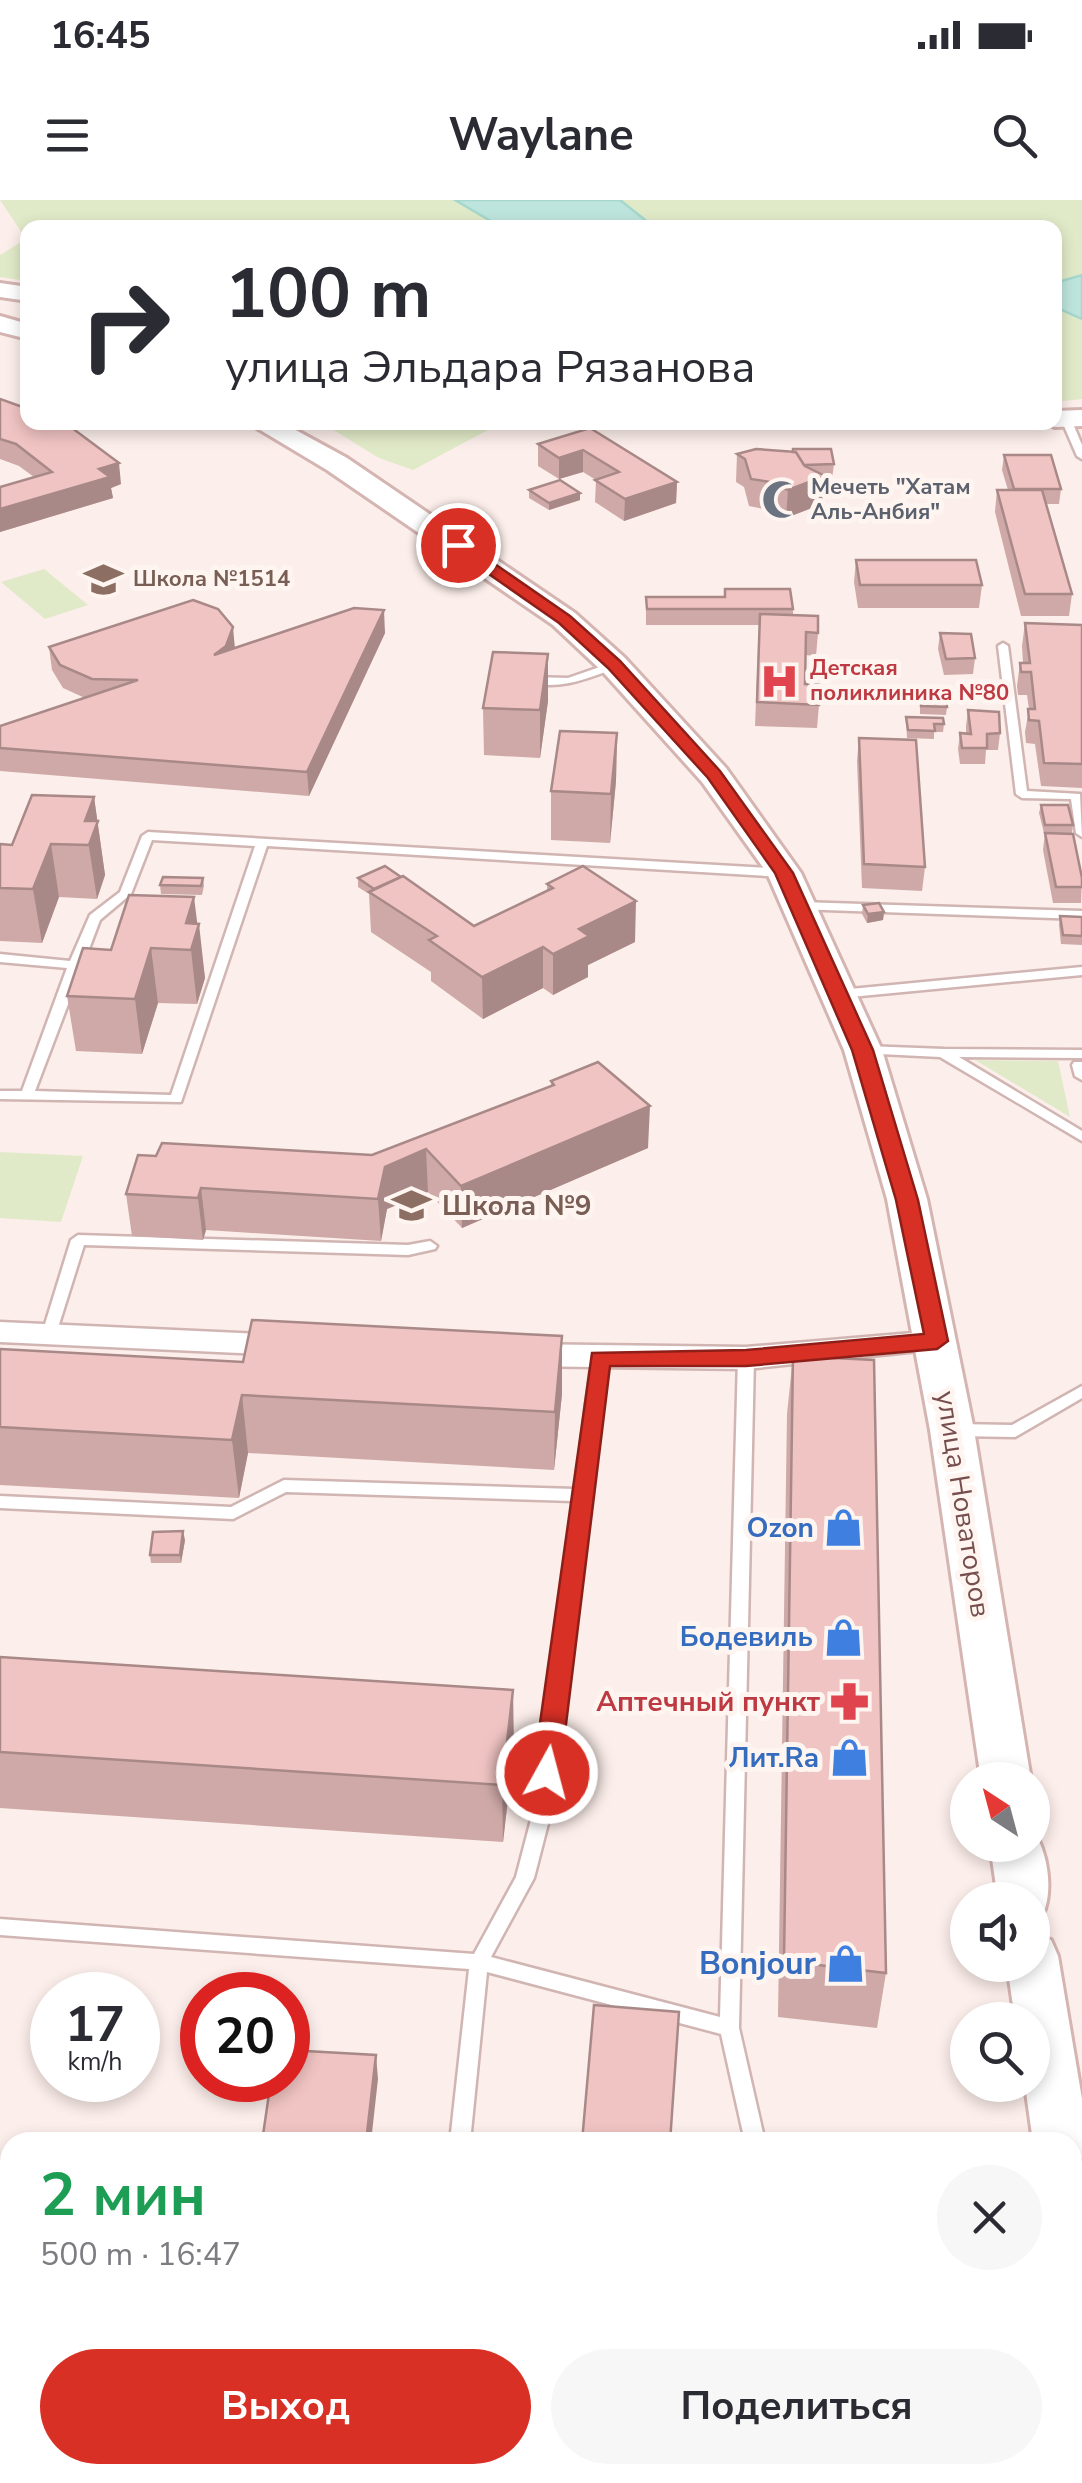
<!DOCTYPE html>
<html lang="ru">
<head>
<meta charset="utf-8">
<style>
	body { margin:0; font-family:"Nunito Sans",sans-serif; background:#f7f7f7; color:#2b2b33; height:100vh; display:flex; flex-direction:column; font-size:38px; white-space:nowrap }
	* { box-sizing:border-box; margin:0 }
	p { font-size:32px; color:#7c7c81 }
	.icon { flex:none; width:55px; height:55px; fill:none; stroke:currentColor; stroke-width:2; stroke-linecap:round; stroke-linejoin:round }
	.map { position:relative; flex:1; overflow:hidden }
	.panel { position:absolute; left:0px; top:1932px; width:1082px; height:352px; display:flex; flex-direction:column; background:#fff; border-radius:30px 30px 0 0; box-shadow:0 5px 15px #0003 }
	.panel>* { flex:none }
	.top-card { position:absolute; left:20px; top:20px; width:1042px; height:210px; border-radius:20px; box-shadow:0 5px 15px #0003; background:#fff; color:#2b2b33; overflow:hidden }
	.needle { width:65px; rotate:324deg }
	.fabs { position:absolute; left:950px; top:1562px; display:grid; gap:20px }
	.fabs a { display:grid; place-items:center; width:100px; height:100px; border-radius:50%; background:#fff; box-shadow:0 5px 15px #0003; font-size:50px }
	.speed { position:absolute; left:30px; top:1772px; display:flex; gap:20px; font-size:50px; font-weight:700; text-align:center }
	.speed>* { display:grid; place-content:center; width:130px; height:130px; border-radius:50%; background:#fff; box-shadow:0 5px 15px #0003; line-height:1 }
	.speed small { font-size:25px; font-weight:400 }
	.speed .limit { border:15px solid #d22; background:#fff; color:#111 }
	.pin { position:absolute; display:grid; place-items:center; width:85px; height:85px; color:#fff; margin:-42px; border:5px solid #fff; border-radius:50%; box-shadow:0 2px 10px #0007 }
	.me { position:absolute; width:110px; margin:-55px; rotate:7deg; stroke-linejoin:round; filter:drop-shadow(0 0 8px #0008) }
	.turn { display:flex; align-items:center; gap:35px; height:210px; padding:0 40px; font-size:45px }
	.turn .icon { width:130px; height:130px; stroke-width:2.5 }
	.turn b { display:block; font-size:70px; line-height:85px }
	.round { display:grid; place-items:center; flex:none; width:105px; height:105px; border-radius:52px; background:#f7f7f7 }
	.summary { display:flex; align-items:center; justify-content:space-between; height:170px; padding:0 40px }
	h1 { font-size:60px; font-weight:700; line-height:75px; color:#1e9e55 }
	.action { display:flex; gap:20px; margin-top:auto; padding:20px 40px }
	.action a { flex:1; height:115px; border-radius:60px; background:#d93025; color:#fff; font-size:40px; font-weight:700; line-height:115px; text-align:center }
	.action a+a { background:#f7f7f7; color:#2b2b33 }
	.status { display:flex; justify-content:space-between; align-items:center; height:70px; padding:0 50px; background:#fff; direction:ltr }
	.status svg { height:28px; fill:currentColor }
	header { display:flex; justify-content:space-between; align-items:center; height:130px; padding:0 40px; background:#fff; font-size:45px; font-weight:700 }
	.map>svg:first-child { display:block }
	.green { fill:#e1eac8 }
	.water { fill:#bee5dd; stroke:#a5d7cd; stroke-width:2.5 }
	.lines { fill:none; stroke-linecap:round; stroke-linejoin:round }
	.lane-casing { stroke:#d0b5b2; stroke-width:5 }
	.street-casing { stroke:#d0b5b2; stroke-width:5 }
	.secondary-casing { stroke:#d5b5b2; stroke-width:6 }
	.lane { fill:#fff; fill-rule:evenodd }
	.street { fill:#fff; fill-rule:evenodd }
	.secondary { fill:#fff; fill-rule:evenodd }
	.wall { fill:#cea9a7 }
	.shaded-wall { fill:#a88988 }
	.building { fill:#f0c4c2; stroke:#a88988; stroke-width:2.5 }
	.route { fill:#d93025; stroke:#8d1f18; stroke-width:2.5 }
	.labels { text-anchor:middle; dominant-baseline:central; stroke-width:10; stroke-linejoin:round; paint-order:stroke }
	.far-worship-label { font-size:22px; font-weight:bold; fill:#5b616d; stroke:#fef4f0; text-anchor:start }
	.far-education-label { font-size:22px; font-weight:bold; fill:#785e54; stroke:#fef4f0; text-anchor:start }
	.far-health-label { font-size:22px; font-weight:bold; fill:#be3a42; stroke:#fef4f0; text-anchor:start }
	.education-label { font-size:28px; font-weight:bold; fill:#785e54; stroke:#fef4f0; text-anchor:start }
	.street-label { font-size:28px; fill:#764e4d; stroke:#fef4f0 }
	.shop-label { font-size:28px; font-weight:bold; fill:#366cbe; stroke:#fef4f0; text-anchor:end }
	.health-label { font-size:28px; font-weight:bold; fill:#be3a42; stroke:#fef4f0; text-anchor:end }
	.near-shop-label { font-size:32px; font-weight:bold; fill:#366cbe; stroke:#fef4f0; text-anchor:end }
</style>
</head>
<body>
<div class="status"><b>16:45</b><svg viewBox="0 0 49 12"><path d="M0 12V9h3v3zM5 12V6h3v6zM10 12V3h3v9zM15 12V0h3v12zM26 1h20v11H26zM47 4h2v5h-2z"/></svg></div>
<header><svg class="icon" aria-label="menu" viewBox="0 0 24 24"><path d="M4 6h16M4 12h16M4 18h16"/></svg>Waylane<svg class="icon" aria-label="search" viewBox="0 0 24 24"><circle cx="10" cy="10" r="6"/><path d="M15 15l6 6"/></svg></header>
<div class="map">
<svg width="1082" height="2283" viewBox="0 0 1082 2283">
	<rect width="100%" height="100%" fill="#fceeea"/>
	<g class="green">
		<polygon points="0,0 1082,0 1082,199 1055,202 1055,28 28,28 27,81 0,77 0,55 26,39"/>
		<polygon points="322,223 501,223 413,270 379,258"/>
		<polygon points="44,369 88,405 45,419 1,382"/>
		<polygon points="975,860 1058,861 1070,917"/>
		<polygon points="0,952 83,956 61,1022 0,1018"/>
	</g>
	<g class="water">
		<polygon points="455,0 620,0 654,27 501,27"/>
		<polygon points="1082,75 1082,119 1055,107 1055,83"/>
	</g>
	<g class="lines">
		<defs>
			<g id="lane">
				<polygon points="1063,217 1071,219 1082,245 1082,259 1077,256 1061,219"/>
				<polygon points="1003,443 1008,446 1027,591 1080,594 1082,637 1076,633 1071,599 1022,598 1016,594 998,446"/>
				<path d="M 614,462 L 618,463 L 618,467 C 589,478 555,493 525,480 L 531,477 L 568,478 Z"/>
				<path d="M 148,632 L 784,669 L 790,673 L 784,677 L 267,646 L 181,902 L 0,899 L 0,891 L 22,891 L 67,768 L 0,762 L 0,754 L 70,761 L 90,715 L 120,692 L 142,636 ZM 152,640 L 255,646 L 171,895 L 35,891 L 100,720 L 131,694 Z"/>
				<polygon points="800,702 1082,711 1082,719 796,709 794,706"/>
				<polygon points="1082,767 1082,775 840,798 834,794 840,790"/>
				<polygon points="865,846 944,849 1082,850 1082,858 959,857 1082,931 1082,941 940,857 860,853 858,850 860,847"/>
				<polygon points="1074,862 1082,862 1082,880 1075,876 1072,865"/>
				<polygon points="78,1035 408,1045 430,1041 437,1046 435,1049 408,1055 84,1045 56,1134 54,1138 44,1138 42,1134 71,1040"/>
				<polygon points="600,1153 608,1158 551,1612 534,1678 491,1757 720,1817 738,1158 741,1154 751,1154 754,1158 739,1828 765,1942 745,1942 721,1834 487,1772 470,1942 450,1942 469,1769 0,1735 0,1719 474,1754 516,1677 533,1612 573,1301 286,1292 233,1319 0,1308 0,1296 231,1307 284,1280 575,1289 592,1158"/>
				<polygon points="1082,1186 1082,1198 1015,1237 956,1236 951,1234 948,1230 951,1226 956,1224 1012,1225"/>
				<polygon points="0,2066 10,2067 10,2087 0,2086"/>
				<polygon points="282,2275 304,2275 302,2283 280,2283"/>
			</g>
			<g id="street">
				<polygon points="0,1122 285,1135 296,1138 300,1145 296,1152 285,1155 0,1142"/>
				<polygon points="937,1131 948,1134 952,1141 948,1148 746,1169 521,1166 510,1162 506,1155 510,1148 521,1144 746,1147"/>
			</g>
			<g id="secondary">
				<polygon points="0,83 28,87 28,101 0,97"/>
				<polygon points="0,116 28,124 28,139 0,132"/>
				<polygon points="1082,210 1082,226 1055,227 1044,222 1055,222 1055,211"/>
				<polygon points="247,222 281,222 347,258 575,413 625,458 726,568 801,673 882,850 927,999 974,1230 1031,1580 981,1580 930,1230 887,999 844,850 767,673 702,582 603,472 553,425 327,270"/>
				<path d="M 1032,1629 C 1048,1651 1054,1692 1042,1716 L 1032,1719 L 1032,1700 L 998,1700 L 990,1645 L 1032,1645 Z"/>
				<polygon points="1032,1733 1051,1740 1058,1756 1082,1899 1082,1958 1072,1963 1072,1942 1033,1942 1025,1885 1032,1885 1032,1820 1015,1820 1007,1765 1032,1765"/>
				<polygon points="1072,1995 1082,1999 1082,2113 1072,2109"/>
			</g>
		</defs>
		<use href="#lane" class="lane-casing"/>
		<use href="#street" class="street-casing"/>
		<use href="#secondary" class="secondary-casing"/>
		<use href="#lane" class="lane"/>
		<use href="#street" class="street"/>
		<use href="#secondary" class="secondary"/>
	</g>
	<g class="wall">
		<polygon points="0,199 121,284 111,288 113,298 0,332 0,287 34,277 19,266 0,259"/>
		<polygon points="590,228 677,282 676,303 624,321 595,302 596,280 583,272 559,279 538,266 538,244"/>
		<polygon points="737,254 834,264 832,279 824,279 822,304 786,318 769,310 749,306 744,287 736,282"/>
		<polygon points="1004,255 1061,289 1059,304 1046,304 1072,394 1069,416 1021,416 995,312 997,290 1008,290 1002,270"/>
		<polygon points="529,290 580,293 580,300 549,310 529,298"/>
		<polygon points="856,360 982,385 979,408 858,408 854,382"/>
		<polygon points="725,389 793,409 793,415 818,433 816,456 805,455 805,484 819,505 817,528 755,526 759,425 646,425 646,397 724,397"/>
		<polygon points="1025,423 1082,425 1082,588 1041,586 1035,544 1026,543 1025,532 1029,509 1027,495 1018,495 1017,486 1020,463 1023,463 1022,446"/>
		<polygon points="385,433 309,596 0,571 0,526 85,498 63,488 52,470 49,447 235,448"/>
		<polygon points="940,433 975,458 973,474 944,475 938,449"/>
		<polygon points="548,454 548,501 540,558 484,555 483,508"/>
		<polygon points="920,488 947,507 946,515 920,514"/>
		<polygon points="968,510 1000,533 998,550 986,550 985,564 960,564 958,549 960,533 966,533 966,526"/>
		<polygon points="906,517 944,524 943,532 934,532 934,539 907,538"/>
		<polygon points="617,533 616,581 610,643 551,640 551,591"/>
		<polygon points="859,538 925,667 922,691 862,688 857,561"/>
		<polygon points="94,597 105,675 97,699 59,697 42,743 0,741 0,644 12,645"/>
		<polygon points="1041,605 1073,625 1072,633 1044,633 1039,613"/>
		<polygon points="1045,633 1082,678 1081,703 1053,703 1043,650"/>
		<polygon points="203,678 204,686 202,695 161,694 160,685"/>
		<polygon points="358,678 474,726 547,691 547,684 635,742 588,765 588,777 553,795 543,788 483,819 431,781 431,772 371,732 369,694 358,687"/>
		<polygon points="863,705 884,712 883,720 867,723 862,714"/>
		<polygon points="1060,716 1082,717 1082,745 1061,744 1059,725"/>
		<polygon points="197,724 205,778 197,804 158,803 142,854 76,851 67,796 111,750"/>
		<polygon points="551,881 648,948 462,1028 428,992 387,1009 381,1041 206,1030 203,1040 132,1036 126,994 156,956 372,955 551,887"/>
		<polygon points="562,1136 562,1194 554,1270 248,1253 239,1298 0,1285 0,1149 243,1162"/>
		<polygon points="793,1156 886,1773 877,1828 778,1817 787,1214"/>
		<polygon points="185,1340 181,1363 151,1363 150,1355"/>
		<polygon points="0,1457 514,1547 503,1642 0,1608"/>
		<polygon points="0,2077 10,2077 10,2241 0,2240"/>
		<polygon points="717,2275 832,2275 831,2283 717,2283"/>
	</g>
	<g class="shaded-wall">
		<polygon points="583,250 583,272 559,279 559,258"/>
		<polygon points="119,263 121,284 111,288 113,298 0,332 0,309 99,269"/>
		<polygon points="825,276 822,304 786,318 788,290"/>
		<polygon points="677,282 676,303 624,321 625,299"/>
		<polygon points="580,293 580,300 549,310 549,303"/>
		<polygon points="384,410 385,433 309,596 307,572"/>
		<polygon points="233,427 235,449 214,455"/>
		<polygon points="548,454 548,501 540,558 540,510"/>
		<polygon points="617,533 616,581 610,643 611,594"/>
		<polygon points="94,597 105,675 97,699 85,621"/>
		<polygon points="51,644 59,697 42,743 33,689"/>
		<polygon points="194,697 198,729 199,724 205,778 197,804 191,750 186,723"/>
		<polygon points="636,701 635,742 588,765 588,777 553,795 553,754 579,729"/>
		<polygon points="884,712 883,720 867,723 868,714"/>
		<polygon points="543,747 543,788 483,819 482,777"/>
		<polygon points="151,748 158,803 142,854 135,799"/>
		<polygon points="650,906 648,948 462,1028 461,986"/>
		<polygon points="426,949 428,992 387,1009 381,1041 378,999 385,967"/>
		<polygon points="201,988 206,1030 203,1040 198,998"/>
		<polygon points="562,1136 562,1194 554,1270 555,1212"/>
		<polygon points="242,1195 248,1253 239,1298 232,1240"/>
		<polygon points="183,1331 185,1340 181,1363 180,1355"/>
		<polygon points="513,1490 514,1547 503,1642 502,1585"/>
		<polygon points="376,1855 378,1879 371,1942 366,1942"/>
	</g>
	<g class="building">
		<polygon points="0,199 28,209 28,222 64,222 119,263 99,269 110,277 0,309 0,287 52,272 16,244 0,239"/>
		<polygon points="590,228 677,282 625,299 595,280 619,272 583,250 559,258 538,244"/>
		<polygon points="756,249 796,252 805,266 825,276 788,290 770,282 751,279 745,259 737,254"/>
		<polygon points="793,249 831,249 834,264 804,265 796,252 793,252"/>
		<polygon points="1004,255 1051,255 1061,289 1014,289"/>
		<polygon points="560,280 580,293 549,303 529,290"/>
		<polygon points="997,290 1042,290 1072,394 1025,394"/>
		<polygon points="856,360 976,360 982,385 860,385"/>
		<polygon points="725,389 790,389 793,409 647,409 646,397 725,397"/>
		<polygon points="193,400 218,409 233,427 226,446 214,455 354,408 384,410 307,572 0,548 0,526 138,480 92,479 60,465 49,447"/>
		<polygon points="760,414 818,416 818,433 806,432 805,484 819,485 819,505 757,502"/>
		<polygon points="1025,423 1082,425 1082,564 1044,563 1039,521 1029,520 1028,509 1035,509 1031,472 1021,472 1020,463 1030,463"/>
		<polygon points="940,433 971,434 975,458 946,459"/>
		<polygon points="493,452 548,454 540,510 483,508"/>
		<polygon points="920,488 944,489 947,507 921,506"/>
		<polygon points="968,510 999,512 1000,533 987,534 987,548 962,548 960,533 971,534"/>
		<polygon points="906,517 943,518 944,524 934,524 935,531 908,530"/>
		<polygon points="560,531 617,533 611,594 551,591"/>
		<polygon points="859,538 916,540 925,667 864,664"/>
		<polygon points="32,595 94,597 85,621 98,621 89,645 51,644 33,689 0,688 0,644 12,645"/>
		<polygon points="1041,605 1068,605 1073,625 1045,625"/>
		<polygon points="1045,633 1073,634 1082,678 1082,687 1056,687"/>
		<polygon points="385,666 401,677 374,689 358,678"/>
		<polygon points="583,666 636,701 579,729 589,736 553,754 543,747 482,777 429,740 437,736 369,692 403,676 474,726 553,688 547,684"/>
		<polygon points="163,677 203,678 201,686 160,685"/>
		<polygon points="129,695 194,697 186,723 199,724 191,750 151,748 135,799 67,796 83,748 111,750"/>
		<polygon points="879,703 884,712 868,714 863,705"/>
		<polygon points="1060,716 1082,717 1082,736 1063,735"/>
		<polygon points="598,862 650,906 461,986 426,949 385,967 378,999 201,988 198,998 126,994 138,955 156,956 162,943 372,955 554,885 551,881"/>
		<polygon points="252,1120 562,1136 555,1212 242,1195 232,1240 0,1227 0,1149 243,1162"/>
		<polygon points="793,1156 874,1160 886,1773 784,1761"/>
		<polygon points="183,1331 180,1355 150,1355 153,1332"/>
		<polygon points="0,1457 513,1490 502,1585 0,1552"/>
		<polygon points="594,1805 679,1812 670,1942 582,1942"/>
		<polygon points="288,1850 376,1855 366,1942 262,1942 271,1880 288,1880"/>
		<polygon points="0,2077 10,2077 10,2192 0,2191"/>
	</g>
	<polygon class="route" points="453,342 463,342 570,416 620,461 720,571 793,673 873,850 918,1000 948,1141 937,1149 746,1166 610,1166 560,1573 556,1580 547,1584 537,1580 533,1573 592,1153 746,1150 924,1134 896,1000 852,850 775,673 708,578 608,468 559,423 453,349"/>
	<defs>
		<symbol id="mosque-bare" viewBox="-9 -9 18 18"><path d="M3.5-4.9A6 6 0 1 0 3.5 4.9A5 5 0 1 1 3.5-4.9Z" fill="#6b7280" stroke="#fef4f0" stroke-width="2.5" paint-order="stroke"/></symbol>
		<symbol id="school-bare" viewBox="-9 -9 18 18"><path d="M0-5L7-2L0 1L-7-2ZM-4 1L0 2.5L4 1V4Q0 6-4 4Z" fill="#8d6e63" stroke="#fef4f0" stroke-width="2.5" paint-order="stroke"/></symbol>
		<symbol id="hospital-bare" viewBox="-9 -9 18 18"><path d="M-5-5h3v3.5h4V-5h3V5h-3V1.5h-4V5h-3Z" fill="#e0444e" stroke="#fef4f0" stroke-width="2.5" paint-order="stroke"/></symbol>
		<symbol id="shop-bare" viewBox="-9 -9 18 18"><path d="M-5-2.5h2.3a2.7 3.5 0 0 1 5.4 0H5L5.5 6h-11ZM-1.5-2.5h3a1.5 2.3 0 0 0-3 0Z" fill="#3f7fe0" stroke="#fef4f0" stroke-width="2.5" paint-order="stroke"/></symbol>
		<symbol id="pharmacy-bare" viewBox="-9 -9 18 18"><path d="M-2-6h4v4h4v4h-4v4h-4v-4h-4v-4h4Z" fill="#e0444e" stroke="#fef4f0" stroke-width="2.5" paint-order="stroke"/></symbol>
	</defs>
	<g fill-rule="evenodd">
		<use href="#mosque-bare" x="754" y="272" width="55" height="55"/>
		<use href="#school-bare" x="76" y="352" width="55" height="55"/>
		<use href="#hospital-bare" x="752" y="454" width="55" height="55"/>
		<use href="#school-bare" x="384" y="978" width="55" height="55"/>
		<use href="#shop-bare" x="816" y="1300" width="55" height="55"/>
		<use href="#shop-bare" x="816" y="1410" width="55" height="55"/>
		<use href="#pharmacy-bare" x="822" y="1474" width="55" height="55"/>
		<use href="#shop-bare" x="822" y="1530" width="55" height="55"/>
		<use href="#shop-bare" x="818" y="1736" width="55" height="55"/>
	</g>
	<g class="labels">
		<g class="far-worship-label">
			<text x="811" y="287">Мечеть "Хатам<tspan x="811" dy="25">Аль-Анбия"</tspan></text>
		</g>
		<g class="far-education-label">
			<text x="133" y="379">Школа №1514</text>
		</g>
		<g class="far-health-label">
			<text x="810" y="468">Детская<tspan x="810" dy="25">поликлиника №80</tspan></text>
		</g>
		<g class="education-label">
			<text x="442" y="1006">Школа №9</text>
		</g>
		<g class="street-label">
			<text transform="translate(963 1304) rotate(81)">улица Новаторов</text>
		</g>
		<g class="shop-label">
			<text x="814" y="1328">Ozon</text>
			<text x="813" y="1437">Бодевиль</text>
			<text x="819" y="1558">Лит.Ra</text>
		</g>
		<g class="health-label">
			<text x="820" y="1502">Аптечный пункт</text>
		</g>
		<g class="near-shop-label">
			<text x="816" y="1763">Bonjour</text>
		</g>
	</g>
</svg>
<div class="fabs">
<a><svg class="needle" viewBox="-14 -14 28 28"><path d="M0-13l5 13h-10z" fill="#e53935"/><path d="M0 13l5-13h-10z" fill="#7c7c81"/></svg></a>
<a><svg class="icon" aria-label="sound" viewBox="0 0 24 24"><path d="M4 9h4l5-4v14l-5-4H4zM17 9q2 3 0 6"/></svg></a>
<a><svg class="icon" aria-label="search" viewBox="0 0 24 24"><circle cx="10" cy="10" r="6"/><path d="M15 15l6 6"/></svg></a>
</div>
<div class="speed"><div>17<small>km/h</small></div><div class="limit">20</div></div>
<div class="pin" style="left:458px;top:345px;background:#d93025"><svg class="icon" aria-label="arrive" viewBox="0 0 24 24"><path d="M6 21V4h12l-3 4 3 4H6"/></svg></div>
<svg class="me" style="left:547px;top:1573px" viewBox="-20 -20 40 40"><circle r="17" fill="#d93025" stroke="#fff" stroke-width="3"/><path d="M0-11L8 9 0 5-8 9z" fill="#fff"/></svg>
<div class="top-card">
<div class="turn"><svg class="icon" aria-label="right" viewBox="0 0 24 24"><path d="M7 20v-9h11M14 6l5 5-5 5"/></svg><div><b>100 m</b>улица Эльдара Рязанова</div></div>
</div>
<section class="panel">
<div class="summary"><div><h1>2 мин</h1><p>500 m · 16:47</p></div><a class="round"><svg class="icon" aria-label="close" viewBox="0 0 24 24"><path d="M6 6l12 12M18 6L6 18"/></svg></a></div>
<div class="action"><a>Выход</a><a>Поделиться</a></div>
</section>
</div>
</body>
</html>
